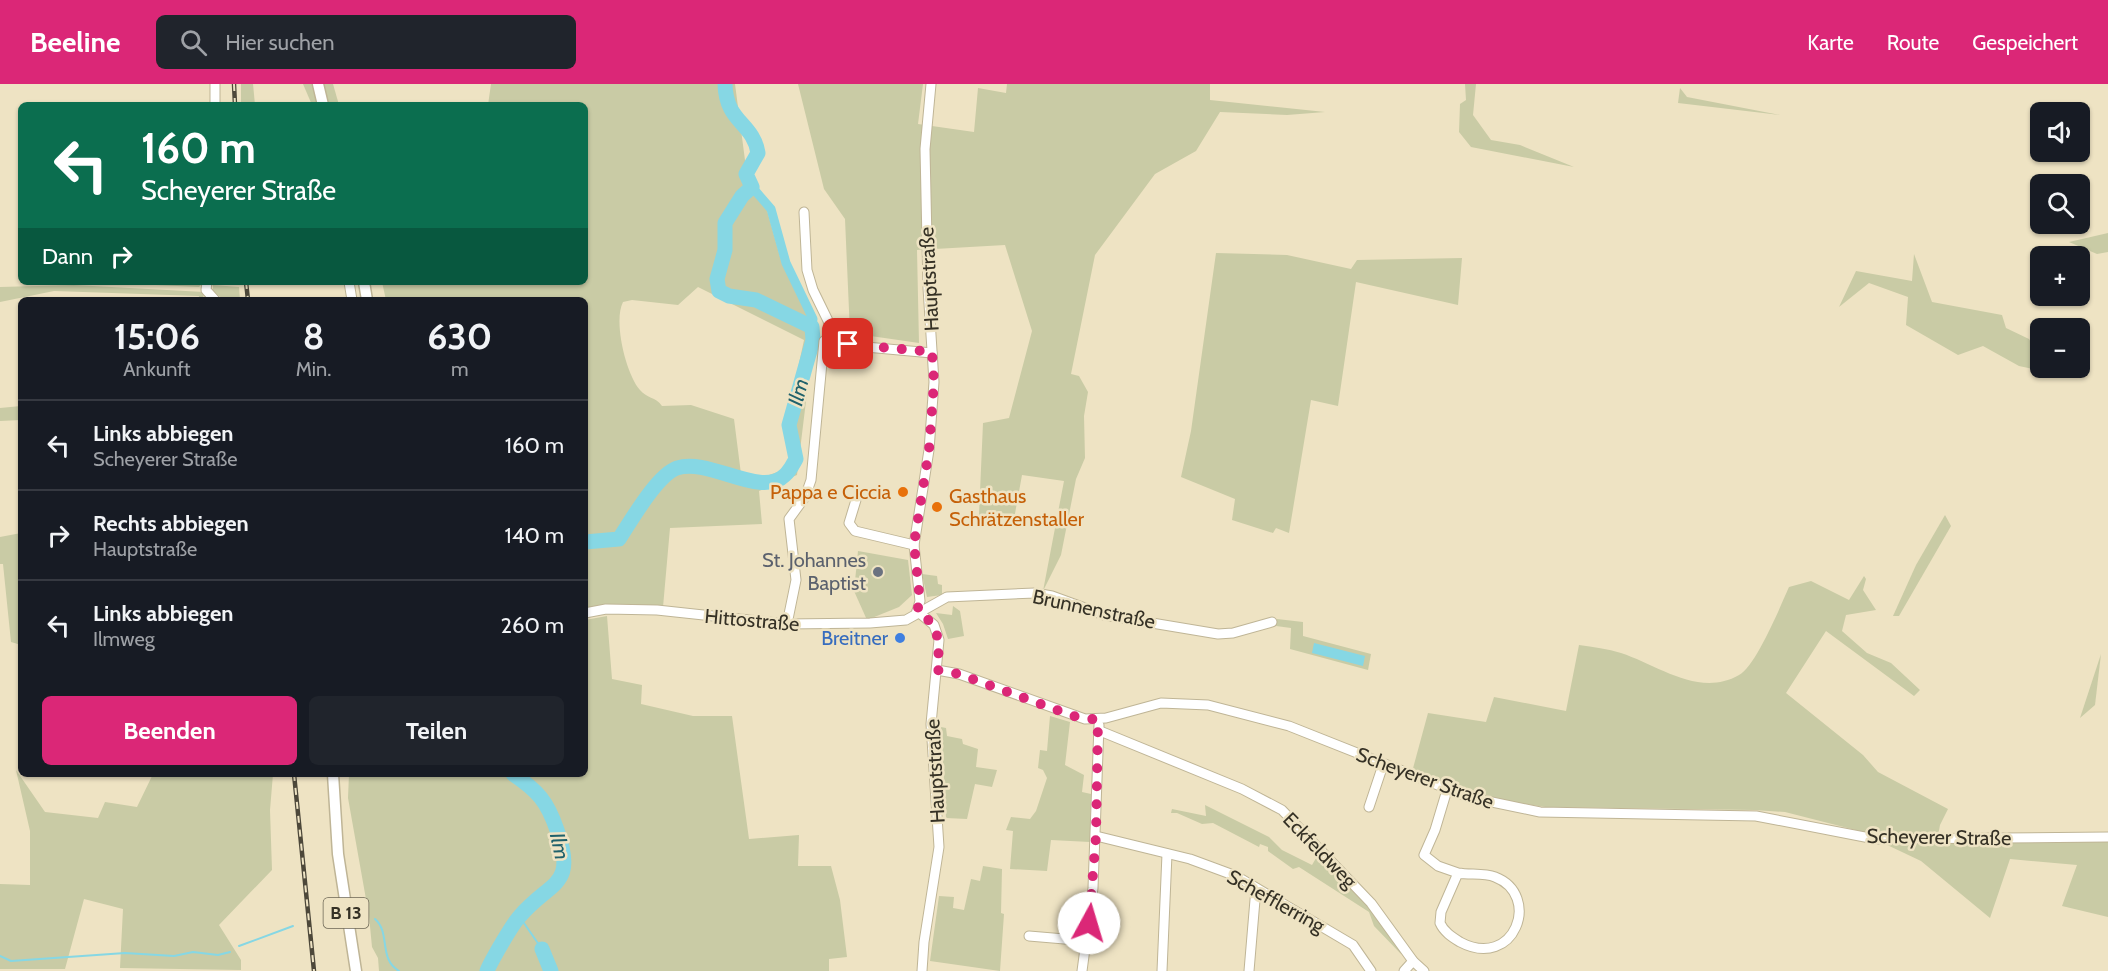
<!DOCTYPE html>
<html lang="de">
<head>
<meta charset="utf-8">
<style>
	body { margin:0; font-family:Cabin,sans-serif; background:#20242c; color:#f1f3f6; height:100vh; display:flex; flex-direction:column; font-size:22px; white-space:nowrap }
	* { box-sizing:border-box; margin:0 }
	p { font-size:20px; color:#9ea1a6 }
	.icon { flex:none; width:33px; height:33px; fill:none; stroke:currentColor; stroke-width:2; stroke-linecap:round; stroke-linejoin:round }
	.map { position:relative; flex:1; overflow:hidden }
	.drawer { position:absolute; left:18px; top:213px; width:570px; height:480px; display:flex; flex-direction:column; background:#171b24; border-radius:9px; box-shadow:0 2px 4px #0004 }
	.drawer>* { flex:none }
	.top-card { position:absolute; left:18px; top:18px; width:570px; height:183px; border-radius:9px; box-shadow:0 2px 4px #0004; background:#0b6e4f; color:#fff; overflow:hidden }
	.controls { position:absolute; left:2030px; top:18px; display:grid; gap:12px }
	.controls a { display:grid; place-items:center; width:60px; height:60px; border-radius:9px; background:#171b24; box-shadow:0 2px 4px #0004; font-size:30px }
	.pin { position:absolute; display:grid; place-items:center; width:51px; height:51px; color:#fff; margin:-26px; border-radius:12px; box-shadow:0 3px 9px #0006 }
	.me { position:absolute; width:66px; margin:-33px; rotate:6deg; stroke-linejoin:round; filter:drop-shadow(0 0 4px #0008) }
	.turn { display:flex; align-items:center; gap:21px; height:126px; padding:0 24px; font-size:27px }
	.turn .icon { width:78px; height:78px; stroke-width:2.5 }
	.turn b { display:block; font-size:42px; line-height:51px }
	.then { display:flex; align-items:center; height:57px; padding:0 24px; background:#0003; gap:12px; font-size:22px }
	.eta { display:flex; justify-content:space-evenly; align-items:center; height:102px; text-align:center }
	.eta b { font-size:36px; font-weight:700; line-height:42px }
	.cta { display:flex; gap:12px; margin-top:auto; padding:12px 24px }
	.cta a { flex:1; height:69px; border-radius:9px; background:#db2777; color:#fff; font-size:24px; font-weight:700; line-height:69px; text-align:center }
	.cta a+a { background:#20242c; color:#f1f3f6 }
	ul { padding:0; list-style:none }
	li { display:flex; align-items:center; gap:18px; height:90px; padding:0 24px; border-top:2px solid #363941 }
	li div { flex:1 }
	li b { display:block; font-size:22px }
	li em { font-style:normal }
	header { display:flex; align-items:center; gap:36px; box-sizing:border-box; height:84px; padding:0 30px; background:#db2777; color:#fff }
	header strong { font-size:28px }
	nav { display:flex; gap:33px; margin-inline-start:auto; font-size:21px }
	.search { width:420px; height:54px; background:#20242c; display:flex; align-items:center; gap:15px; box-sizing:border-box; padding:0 21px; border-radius:9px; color:#9ea1a6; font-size:22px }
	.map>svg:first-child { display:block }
	.green { fill:#c9cba5; fill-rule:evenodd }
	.water { fill:#86d7e4 }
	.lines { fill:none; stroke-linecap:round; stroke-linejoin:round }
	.stream { stroke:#86d7e4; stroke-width:2 }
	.canal { stroke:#86d7e4; stroke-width:9 }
	.river { stroke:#86d7e4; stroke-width:15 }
	.minor-casing { stroke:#bfb596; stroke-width:11 }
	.major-casing { stroke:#bfb596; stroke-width:13 }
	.minor { stroke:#fff; stroke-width:9 }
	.major { stroke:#fff; stroke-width:10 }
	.rail-casing { stroke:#4d483a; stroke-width:4.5 }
	.rail { stroke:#eee3c3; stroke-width:2; stroke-dasharray:7; stroke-linecap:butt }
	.route { stroke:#db2777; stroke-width:10; stroke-dasharray:0 18 }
	.food-dot { fill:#e8710a; stroke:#eee3c3; stroke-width:2 }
	.worship-dot { fill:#6b7280; stroke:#eee3c3; stroke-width:2 }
	.shop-dot { fill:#3f7fe0; stroke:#eee3c3; stroke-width:2 }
	.labels { text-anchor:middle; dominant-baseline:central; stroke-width:5; stroke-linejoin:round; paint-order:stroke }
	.shield { fill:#eee3c3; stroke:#6c6654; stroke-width:1.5 }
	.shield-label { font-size:18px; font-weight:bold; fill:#353125 }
	.street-label { font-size:20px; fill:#353125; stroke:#eee3c3 }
	.food-label { font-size:20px; fill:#c56008; stroke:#eee3c3; text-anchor:end }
	.worship-label { font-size:20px; fill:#5b616d; stroke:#eee3c3; text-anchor:end }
	.shop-label { font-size:20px; fill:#366cbe; stroke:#eee3c3; text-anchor:end }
	.water-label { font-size:21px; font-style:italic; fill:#1f616b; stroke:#eee3c3 }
</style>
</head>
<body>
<header>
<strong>Beeline</strong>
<div class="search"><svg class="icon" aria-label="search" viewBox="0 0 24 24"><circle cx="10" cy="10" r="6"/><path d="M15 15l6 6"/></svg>Hier suchen</div>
<nav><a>Karte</a><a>Route</a><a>Gespeichert</a></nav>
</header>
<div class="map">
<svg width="2108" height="887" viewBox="0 0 2108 887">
	<rect width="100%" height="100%" fill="#eee3c3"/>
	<g class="green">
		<polygon points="241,0 253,0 255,21 241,21"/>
		<polygon points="303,0 333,0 339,21 312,21"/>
		<path d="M 491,0 L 735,0 L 748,99 L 765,119 L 781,176 L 815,243 L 797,391 L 759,407 L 762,440 L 670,444 L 663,523 L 608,520 L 585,525 L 585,216 L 386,216 L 382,198 L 585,198 L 585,21 L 488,21 ZM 698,203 L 804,256 L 785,345 L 791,375 L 784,386 L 757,395 L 741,390 L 734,335 L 691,321 L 662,322 C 656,313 646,314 640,306 C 626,290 613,237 623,218 L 632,216 L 678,221 Z"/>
		<polygon points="798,0 923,0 918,40 974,48 978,4 1006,9 1007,0 1210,0 1210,16 1325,28 1287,31 1220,28 1196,67 1155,90 1095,171 1071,290 1079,292 1088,308 1084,332 1085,374 1076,395 1061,471 1043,507 1064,397 1022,391 1014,435 979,431 983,339 1009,334 1032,247 1005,161 917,166 919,259 850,249 845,135 824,105"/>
		<polygon points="1465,0 1476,0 1473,31 1491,56 1520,61 1574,83 1471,63 1459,48 1460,20 1466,16"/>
		<polygon points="1680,4 1687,13 1780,31 1678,19"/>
		<polygon points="2108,149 2108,168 2097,170 2069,158"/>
		<polygon points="1216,169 1287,171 1351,185 1357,176 1462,174 1458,221 1356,198 1338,322 1311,316 1289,449 1276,444 1273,449 1232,436 1235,415 1181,393 1191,347"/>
		<polygon points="1914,170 1932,218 2002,231 2006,244 2029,255 2040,274 2033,285 2019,282 1983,262 1958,271 1906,241 1908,213 1869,199 1839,223 1856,187 1912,197"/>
		<polygon points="90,198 202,200 199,203"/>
		<polygon points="74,201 204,208 203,216 198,216 199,212 54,207 0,218 0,203"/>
		<polygon points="213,201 239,203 240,216 224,216 213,207"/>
		<polygon points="21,322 21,336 0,337 0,324"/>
		<polygon points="1945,431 1951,442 1899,532 1893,532 1916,481"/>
		<polygon points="21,449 21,561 11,558 3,480 0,480 0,453"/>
		<polygon points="858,467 908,476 912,511 899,523 867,536 854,507"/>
		<polygon points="922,490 937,492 938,500 942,501 942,511 927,513"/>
		<path d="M 1864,492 L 1866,495 L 1863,506 L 1876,526 L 1846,531 L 1842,547 L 1867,569 L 1891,579 L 1920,606 L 1914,612 L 1826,547 L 1786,609 L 1863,671 L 1878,688 L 1948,725 L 1940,741 L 1938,752 L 1875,751 L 1785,728 L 1754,726 L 1545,723 L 1492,715 L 1412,688 L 1428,629 L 1486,638 L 1494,613 L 1566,627 L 1579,561 C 1593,563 1608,565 1621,569 C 1658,581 1699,614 1739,591 C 1756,582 1780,523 1789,503 L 1811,497 L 1849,516 Z"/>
		<polygon points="953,522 960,527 964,552 948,555 943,540 936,529 952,531"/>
		<polygon points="607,532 612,595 642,601 641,620 693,632 732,632 749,755 799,751 798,782 831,782 840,816 847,873 829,875 829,887 379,887 378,874 372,863 369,832 348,714 349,690 585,690 585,536"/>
		<polygon points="1277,535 1303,538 1303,552 1371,570 1368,586 1290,565 1291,544 1276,542"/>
		<polygon points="2101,570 2095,621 2080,634"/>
		<polygon points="1050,632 1070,638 1065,681 1084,691 1082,708 1091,710 1090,758 1051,756 1047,787 1010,785 1013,747 1006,746 1011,733 1030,735 1036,727 1047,694 1043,686 1038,684 1040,666 1047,667"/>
		<polygon points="941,643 946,644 947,652 962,655 963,660 978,665 976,683 997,686 992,703 975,700 967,735 946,734"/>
		<polygon points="16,686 45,728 98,734 105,718 137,723 153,690 273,690 270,726 272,786 219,841 241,876 241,886 120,884 123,825 84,815 65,885 0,885 0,800 30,801 30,747"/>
		<path d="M 1205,721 L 1269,753 L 1282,766 L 1312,781 L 1319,769 C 1338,789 1399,845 1401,870 L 1374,842 L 1369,828 L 1299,783 L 1293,785 L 1268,767 L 1268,763 L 1260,760 L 1259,763 L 1213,739 L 1202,740 L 1177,729 L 1171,729 L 1172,725 L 1206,732 Z"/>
		<polygon points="2108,756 2108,833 2062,822 2077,781 2010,775 1990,834 1921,777 1883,759"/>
		<polygon points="983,782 1002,785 1001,829 1004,830 1000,887 930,877 939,812 954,813 953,824 964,826 971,795 980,797"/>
	</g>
	<polygon class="water" points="1314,559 1365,572 1363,582 1312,569"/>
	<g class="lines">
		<g class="stream">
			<polyline points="519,832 542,865"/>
			<path d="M 375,835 C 391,849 378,875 399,887"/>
			<polyline points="239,862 293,842"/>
			<polyline points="0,872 11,877 125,869 174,872 193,868 218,871 230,868"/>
		</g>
		<polyline class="canal" points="752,103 771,125 786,179 813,235 812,243"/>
		<g class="river">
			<path d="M 585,458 L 619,455 C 631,437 657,391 677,384 C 709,373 761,415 785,391 C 790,387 793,380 796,375 L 789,341 L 813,256 L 812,243 L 756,216 L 729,212 L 719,207 L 717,195 L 725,166 L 725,139 L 742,112 L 752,103 L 746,90 L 758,69 C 753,38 726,39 725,0"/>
			<polyline points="542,865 551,887"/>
			<path d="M 487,887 C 491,877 513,839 520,832 C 551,796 577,803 557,746 C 547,717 538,707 513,690"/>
		</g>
		<defs>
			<g id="minor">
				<polyline points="215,21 215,0"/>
				<polyline points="804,128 807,186 813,206 834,249 855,262 932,269"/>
				<polyline points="207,198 206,206 215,216"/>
				<polyline points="349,198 352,216"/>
				<polyline points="856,416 849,439 855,447 914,461"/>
				<polyline points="917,527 920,517 914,461 929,366 934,298 928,204 925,65 931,0"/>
				<polyline points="917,527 934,541 939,556 931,640 939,763 924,858 922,887"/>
				<polyline points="585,529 606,525 657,526 787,540 870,539 906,536 947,513 1035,509 1052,512 1104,531 1218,550 1233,549 1272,538"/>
				<polyline points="787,540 796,496 789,435 805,413 811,396 824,257 834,249"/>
				<polyline points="937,586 959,590 1085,635 1106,634 1161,619 1208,621 1289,642 1468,713 1540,728 1756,732 1875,755 2108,753"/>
				<polyline points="1100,647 1242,705 1282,726 1371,819 1413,877 1424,887"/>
				<path d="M 1447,706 L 1435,746 L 1424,771 L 1438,782 L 1458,789 L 1441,828 L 1440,839 C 1444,848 1452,853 1460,858 C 1515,887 1542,811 1495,793 C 1484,789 1470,791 1458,789"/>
				<polyline points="1369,723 1383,681"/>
				<polyline points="1096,752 1190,775 1236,792 1353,861 1371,887"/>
				<polyline points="1029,852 1088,857"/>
				<polyline points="1082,887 1093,804 1099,641"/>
				<polyline points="1162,887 1167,770"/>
				<polyline points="1249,887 1256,804"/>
				<polyline points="1404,887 1413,877"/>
			</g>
			<g id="major">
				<polyline points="318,0 323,21"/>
				<polyline points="364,198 367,216"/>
				<polyline points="333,690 338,770 356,887"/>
			</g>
		</defs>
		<use href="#minor" class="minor-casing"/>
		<use href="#major" class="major-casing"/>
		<use href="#minor" class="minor"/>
		<use href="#major" class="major"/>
		<defs>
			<g id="rail">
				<polyline points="234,0 235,21"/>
				<polyline points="246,198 248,216"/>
				<polyline points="294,690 314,887"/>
			</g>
		</defs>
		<use href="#rail" class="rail-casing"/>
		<use href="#rail" class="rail"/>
	</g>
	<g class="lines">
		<path class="route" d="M 848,260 L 932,268 L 934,298 L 929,366 L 914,460 L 920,517 L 917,527 C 941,542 940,560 937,586 L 959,590 L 1073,632 L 1098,636 L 1096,752 L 1089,839"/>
	</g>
	<g class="food-dot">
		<circle cx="903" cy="408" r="6"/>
		<circle cx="937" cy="423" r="6"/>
	</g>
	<circle class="worship-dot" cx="878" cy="488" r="6"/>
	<circle class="shop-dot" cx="900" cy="554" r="6"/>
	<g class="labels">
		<rect class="shield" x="323.5" y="814" width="45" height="30" rx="4.5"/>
		<g class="shield-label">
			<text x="346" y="829">B 13</text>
		</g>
		<g class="street-label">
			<text transform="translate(929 195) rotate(-93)">Hauptstraße</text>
			<text transform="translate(1094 525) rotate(12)">Brunnenstraße</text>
			<text transform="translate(752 536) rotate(5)">Hittostraße</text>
			<text transform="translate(935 687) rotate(-93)">Hauptstraße</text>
			<text transform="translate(1425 694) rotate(20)">Scheyerer Straße</text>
			<text transform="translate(1939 753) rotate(1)">Scheyerer Straße</text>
			<text transform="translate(1320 766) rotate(46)">Eckfeldweg</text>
			<text transform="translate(1276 817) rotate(29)">Schefflerring</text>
		</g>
		<g class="food-label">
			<text x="891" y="408">Pappa e Ciccia</text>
			<text x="949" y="412" text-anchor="start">Gasthaus<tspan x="949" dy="23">Schrätzenstaller</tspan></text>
		</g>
		<g class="worship-label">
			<text x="866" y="476">St. Johannes<tspan x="866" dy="23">Baptist</tspan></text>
		</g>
		<g class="shop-label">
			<text x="888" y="554">Breitner</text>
		</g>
		<g class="water-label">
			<text transform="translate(798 308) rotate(-75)">Ilm</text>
			<text transform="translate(560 762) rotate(78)">Ilm</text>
		</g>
	</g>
</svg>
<div class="controls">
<a><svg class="icon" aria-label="sound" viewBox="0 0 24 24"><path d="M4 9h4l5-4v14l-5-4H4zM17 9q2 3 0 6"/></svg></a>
<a><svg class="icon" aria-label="search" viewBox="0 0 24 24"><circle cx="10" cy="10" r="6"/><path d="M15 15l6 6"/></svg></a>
<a>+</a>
<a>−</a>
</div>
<div class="pin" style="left:848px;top:260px;background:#d93025"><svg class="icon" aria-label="arrive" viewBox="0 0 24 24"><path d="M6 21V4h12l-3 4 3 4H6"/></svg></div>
<svg class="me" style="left:1089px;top:839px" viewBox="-20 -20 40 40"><circle r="19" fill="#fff"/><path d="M0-13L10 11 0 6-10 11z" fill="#db2777"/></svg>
<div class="top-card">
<div class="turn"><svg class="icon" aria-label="left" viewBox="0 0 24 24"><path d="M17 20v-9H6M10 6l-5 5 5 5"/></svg><div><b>160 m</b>Scheyerer Straße</div></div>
<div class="then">Dann<svg class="icon" aria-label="right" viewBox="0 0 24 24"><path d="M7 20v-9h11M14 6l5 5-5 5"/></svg></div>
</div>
<section class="drawer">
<div class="eta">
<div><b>15:06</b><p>Ankunft</p></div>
<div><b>8</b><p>Min.</p></div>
<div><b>630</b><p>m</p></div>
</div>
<ul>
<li><svg class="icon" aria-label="left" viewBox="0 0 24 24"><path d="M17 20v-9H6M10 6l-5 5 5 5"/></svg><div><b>Links abbiegen</b><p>Scheyerer Straße</p></div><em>160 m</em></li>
<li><svg class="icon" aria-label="right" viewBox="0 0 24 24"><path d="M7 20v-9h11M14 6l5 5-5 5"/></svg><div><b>Rechts abbiegen</b><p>Hauptstraße</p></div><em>140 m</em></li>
<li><svg class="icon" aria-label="left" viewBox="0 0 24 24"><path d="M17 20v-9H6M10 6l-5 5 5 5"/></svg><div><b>Links abbiegen</b><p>Ilmweg</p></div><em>260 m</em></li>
</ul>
<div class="cta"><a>Beenden</a><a>Teilen</a></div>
</section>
</div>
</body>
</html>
